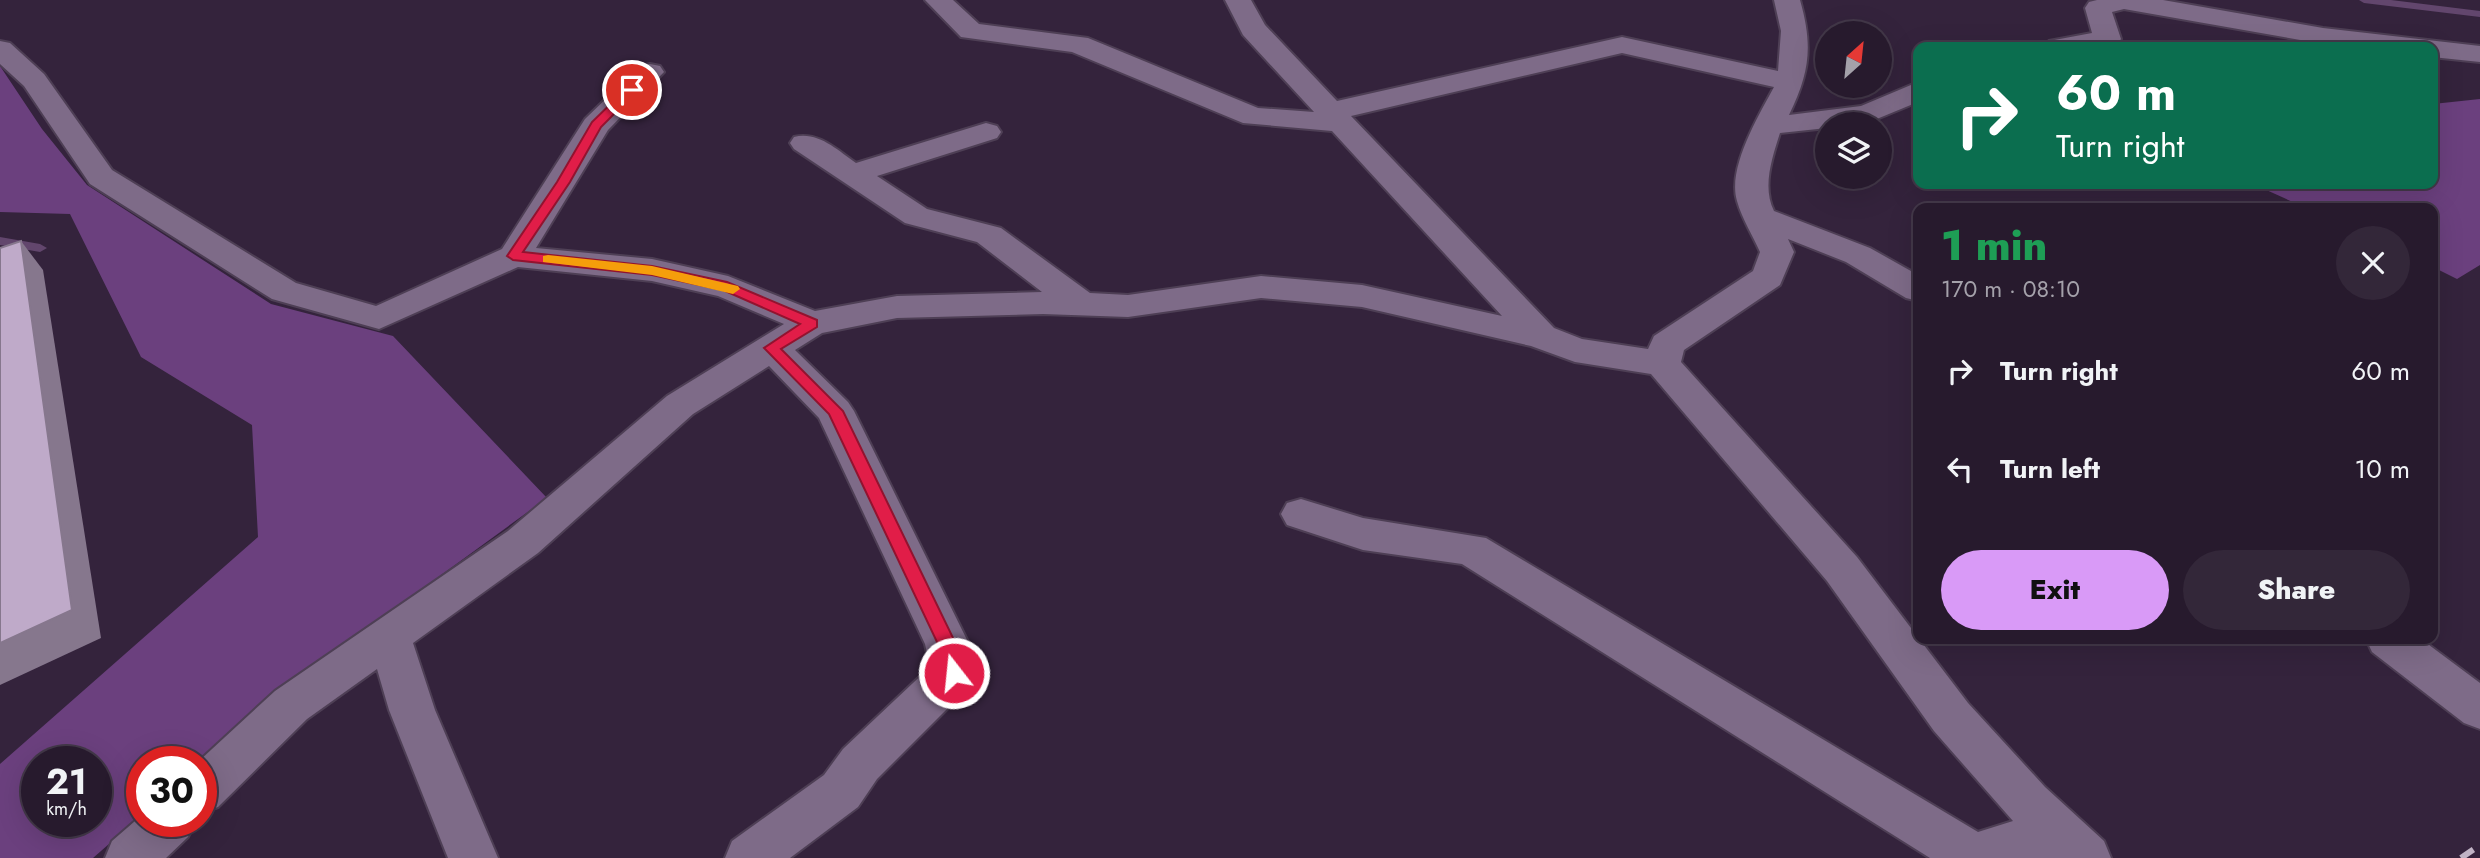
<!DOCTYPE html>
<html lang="en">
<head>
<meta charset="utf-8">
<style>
	body { margin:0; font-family:Jost,sans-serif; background:#332739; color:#f1f3f6; height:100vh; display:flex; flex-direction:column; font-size:26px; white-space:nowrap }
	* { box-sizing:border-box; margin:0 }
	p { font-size:23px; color:#a4a1aa }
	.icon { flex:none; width:38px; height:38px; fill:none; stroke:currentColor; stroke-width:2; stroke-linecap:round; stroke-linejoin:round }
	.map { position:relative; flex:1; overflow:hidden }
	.details { position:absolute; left:1913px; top:203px; width:525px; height:441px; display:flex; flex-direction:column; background:#271a2d; border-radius:14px; box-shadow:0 7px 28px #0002,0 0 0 2px #433849 }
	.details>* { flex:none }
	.guide { position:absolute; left:1913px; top:42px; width:525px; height:147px; border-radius:14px; box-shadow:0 7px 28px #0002,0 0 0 2px #433849; background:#0b6e4f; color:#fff; overflow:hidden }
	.needle { width:46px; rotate:27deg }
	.tools { position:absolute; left:1815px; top:21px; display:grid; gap:14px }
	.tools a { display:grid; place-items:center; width:77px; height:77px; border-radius:50%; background:#271a2d; box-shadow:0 7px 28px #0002,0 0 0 2px #433849; font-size:35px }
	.speed { position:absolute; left:21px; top:746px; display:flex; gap:14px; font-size:35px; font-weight:700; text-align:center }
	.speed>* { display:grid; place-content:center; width:91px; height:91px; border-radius:50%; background:#271a2d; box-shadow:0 7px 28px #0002,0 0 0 2px #433849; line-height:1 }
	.speed small { font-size:18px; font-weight:400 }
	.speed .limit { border:10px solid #d22; background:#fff; color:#111 }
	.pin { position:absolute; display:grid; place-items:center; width:60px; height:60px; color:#fff; margin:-30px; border:4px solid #fff; border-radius:50%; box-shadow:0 2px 7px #0007 }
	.me { position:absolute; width:77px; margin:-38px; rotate:344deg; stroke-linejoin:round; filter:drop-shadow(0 0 5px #0008) }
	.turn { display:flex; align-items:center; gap:24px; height:147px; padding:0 28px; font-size:32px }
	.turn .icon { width:91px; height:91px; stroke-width:2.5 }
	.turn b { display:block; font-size:49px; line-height:60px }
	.round { display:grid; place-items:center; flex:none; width:74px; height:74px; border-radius:37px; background:#332739 }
	.head { display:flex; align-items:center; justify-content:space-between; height:119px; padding:0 28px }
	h1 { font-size:42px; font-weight:800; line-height:52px; color:#1e9e55 }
	.cta { display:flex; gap:14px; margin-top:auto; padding:14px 28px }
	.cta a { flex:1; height:80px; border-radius:42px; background:#d99af7; color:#111; font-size:28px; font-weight:800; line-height:80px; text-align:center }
	.cta a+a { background:#332739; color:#f1f3f6 }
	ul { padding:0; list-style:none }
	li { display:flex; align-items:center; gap:21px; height:98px; padding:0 28px }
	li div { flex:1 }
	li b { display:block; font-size:26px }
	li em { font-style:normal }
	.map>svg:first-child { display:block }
	.green { fill:#6b407e; fill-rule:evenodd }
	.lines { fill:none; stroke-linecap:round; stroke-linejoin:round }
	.stream { fill:#62466d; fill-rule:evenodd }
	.minor-casing { stroke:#4e3f55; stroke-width:4 }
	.minor { fill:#7e6b88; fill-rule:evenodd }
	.rail { stroke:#c0b3c5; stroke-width:6; stroke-dasharray:15 15; stroke-linecap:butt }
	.shaded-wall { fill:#86778d }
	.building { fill:#bfaac9; stroke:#86778d; stroke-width:2 }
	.route { fill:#e11d48; stroke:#92132f; stroke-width:2 }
	.slow { fill:#f59e0b }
</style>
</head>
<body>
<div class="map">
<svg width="2480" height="858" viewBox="0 0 2480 858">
	<rect width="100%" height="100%" fill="#34233c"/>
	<g class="green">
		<path d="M 0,66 L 42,129 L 87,185 L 271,304 L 393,336 L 547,498 L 276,695 L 201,761 L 142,761 L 142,815 L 93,858 L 0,858 L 0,764 L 258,537 L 252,425 L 141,357 L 70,214 L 0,212 ZM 37,761 L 96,761 L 96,821 L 37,821 Z"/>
		<polygon points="2480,99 2480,265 2457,279 2433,267 2432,208 2306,208 2253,184 2432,184 2433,104"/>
	</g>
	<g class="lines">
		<g class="stream">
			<polygon points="2359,0 2391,0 2480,11 2480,17 2364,3"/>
			<polygon points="0,237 40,244 47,248 40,252 0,245"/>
		</g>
		<defs>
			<g id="minor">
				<path d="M 925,0 L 953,0 L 979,24 L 1088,38 L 1258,108 L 1314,112 L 1243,35 L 1225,0 L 1251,0 L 1265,25 L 1337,101 L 1622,37 L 1778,71 L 1781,31 L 1774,0 L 1800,0 C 1813,46 1810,72 1789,115 L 1861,106 L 1918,82 L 1918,102 L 1867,123 L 1827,124 L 1827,128 L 1780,133 C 1772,158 1762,187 1774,211 L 1870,248 L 1918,275 L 1918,301 L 1906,298 L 1846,262 L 1788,239 L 1794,252 L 1780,285 L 1684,350 L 1681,362 L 1857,557 L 1968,703 L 2045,787 L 2104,841 L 2111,858 L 1930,858 L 1462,564 L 1363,550 L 1287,525 L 1281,514 L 1287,503 L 1301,499 L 1363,518 L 1486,538 L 1978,832 L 2013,821 L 1934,731 L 1827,581 L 1651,374 L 1575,362 L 1531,346 L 1362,307 L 1261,298 L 1128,317 L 1043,314 L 897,318 L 822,333 L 795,350 L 848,402 L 854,411 L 969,644 L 977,673 L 970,686 L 877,779 L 858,807 L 790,858 L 725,858 L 732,841 L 824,775 L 843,749 L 930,667 L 925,644 L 819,418 L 769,366 L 693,414 L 538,553 L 413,643 L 435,710 L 498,858 L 448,858 L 389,710 L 377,669 L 307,719 L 218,807 L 201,813 L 199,761 L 275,691 L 508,531 L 667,396 L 784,324 L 718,296 L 652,281 L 518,267 L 379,329 L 272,299 L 90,184 L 24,86 L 0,64 L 0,41 L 10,43 L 44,74 L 112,170 L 296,283 L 376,306 L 502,249 L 585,119 L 640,66 L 650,64 L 660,66 L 664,72 L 608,130 L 536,248 L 652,259 L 728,276 L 815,311 L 897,296 L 1042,292 L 977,242 L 905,223 L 794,149 L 790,143 L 794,137 C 818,131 837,150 856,163 L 986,123 L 997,126 L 1001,132 L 997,138 L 877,176 L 927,209 L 1001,228 L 1090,293 L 1128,295 L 1261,276 L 1362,285 L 1502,316 L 1332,131 L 1243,123 L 1072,52 L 961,37 ZM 1622,53 L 1774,87 C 1759,115 1727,168 1737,201 C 1742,219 1753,236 1760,252 L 1753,271 L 1654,336 L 1648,349 L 1582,339 L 1554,328 L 1351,116 Z"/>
				<polygon points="2097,0 2163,0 2323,28 2480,46 2480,62 2432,57 2432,47 2323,44 2124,9 2112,12 2121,39 2117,45 2045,47 2049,41 2092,33 2085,8 2089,2"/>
				<polygon points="2366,639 2421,639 2480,683 2480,729 2464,723 2372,652"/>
				<polygon points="142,815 142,821 195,821 188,837 166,858 105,858 112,841"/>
			</g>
		</defs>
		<use href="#minor" class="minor-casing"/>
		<use href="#minor" class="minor"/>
		<polyline class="rail" points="2461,858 2480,845"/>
	</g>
	<polygon class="shaded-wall" points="21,241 43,270 101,638 0,685 0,643"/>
	<polygon class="building" points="21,241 72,610 0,643 0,248"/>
	<polygon class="route" points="628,87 638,90 601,127 570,182 523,252 652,266 727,282 817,320 817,327 781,349 843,411 956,644 963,673 961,679 947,679 938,644 829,414 764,348 800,324 723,290 652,275 513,260 507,256 557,182 592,122"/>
	<polygon class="slow" points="548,255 652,266 738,286 740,289 733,294 652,275 543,262 543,256"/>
</svg>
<div class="tools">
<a><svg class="needle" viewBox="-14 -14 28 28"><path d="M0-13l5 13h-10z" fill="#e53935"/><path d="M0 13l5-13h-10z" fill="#a4a1aa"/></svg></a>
<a><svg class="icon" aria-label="layers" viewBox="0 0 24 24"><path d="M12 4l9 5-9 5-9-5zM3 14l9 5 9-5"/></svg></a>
</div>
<div class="speed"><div>21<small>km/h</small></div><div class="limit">30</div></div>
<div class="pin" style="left:632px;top:90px;background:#d93025"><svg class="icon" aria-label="arrive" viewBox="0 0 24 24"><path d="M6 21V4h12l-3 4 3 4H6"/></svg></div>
<svg class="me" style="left:954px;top:673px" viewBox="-20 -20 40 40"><circle r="17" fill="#e11d48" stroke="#fff" stroke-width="3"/><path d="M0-11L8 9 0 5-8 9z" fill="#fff"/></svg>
<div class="guide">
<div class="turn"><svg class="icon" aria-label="right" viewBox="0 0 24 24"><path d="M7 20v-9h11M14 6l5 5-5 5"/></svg><div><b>60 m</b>Turn right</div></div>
</div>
<section class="details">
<div class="head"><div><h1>1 min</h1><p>170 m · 08:10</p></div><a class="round"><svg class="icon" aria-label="close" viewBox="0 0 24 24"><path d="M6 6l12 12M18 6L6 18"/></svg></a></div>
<ul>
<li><svg class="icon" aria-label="right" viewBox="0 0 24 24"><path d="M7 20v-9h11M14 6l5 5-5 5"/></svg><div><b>Turn right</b></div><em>60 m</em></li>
<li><svg class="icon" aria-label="left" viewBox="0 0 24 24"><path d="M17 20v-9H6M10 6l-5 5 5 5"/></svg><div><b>Turn left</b></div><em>10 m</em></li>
</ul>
<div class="cta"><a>Exit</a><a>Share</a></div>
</section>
</div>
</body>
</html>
